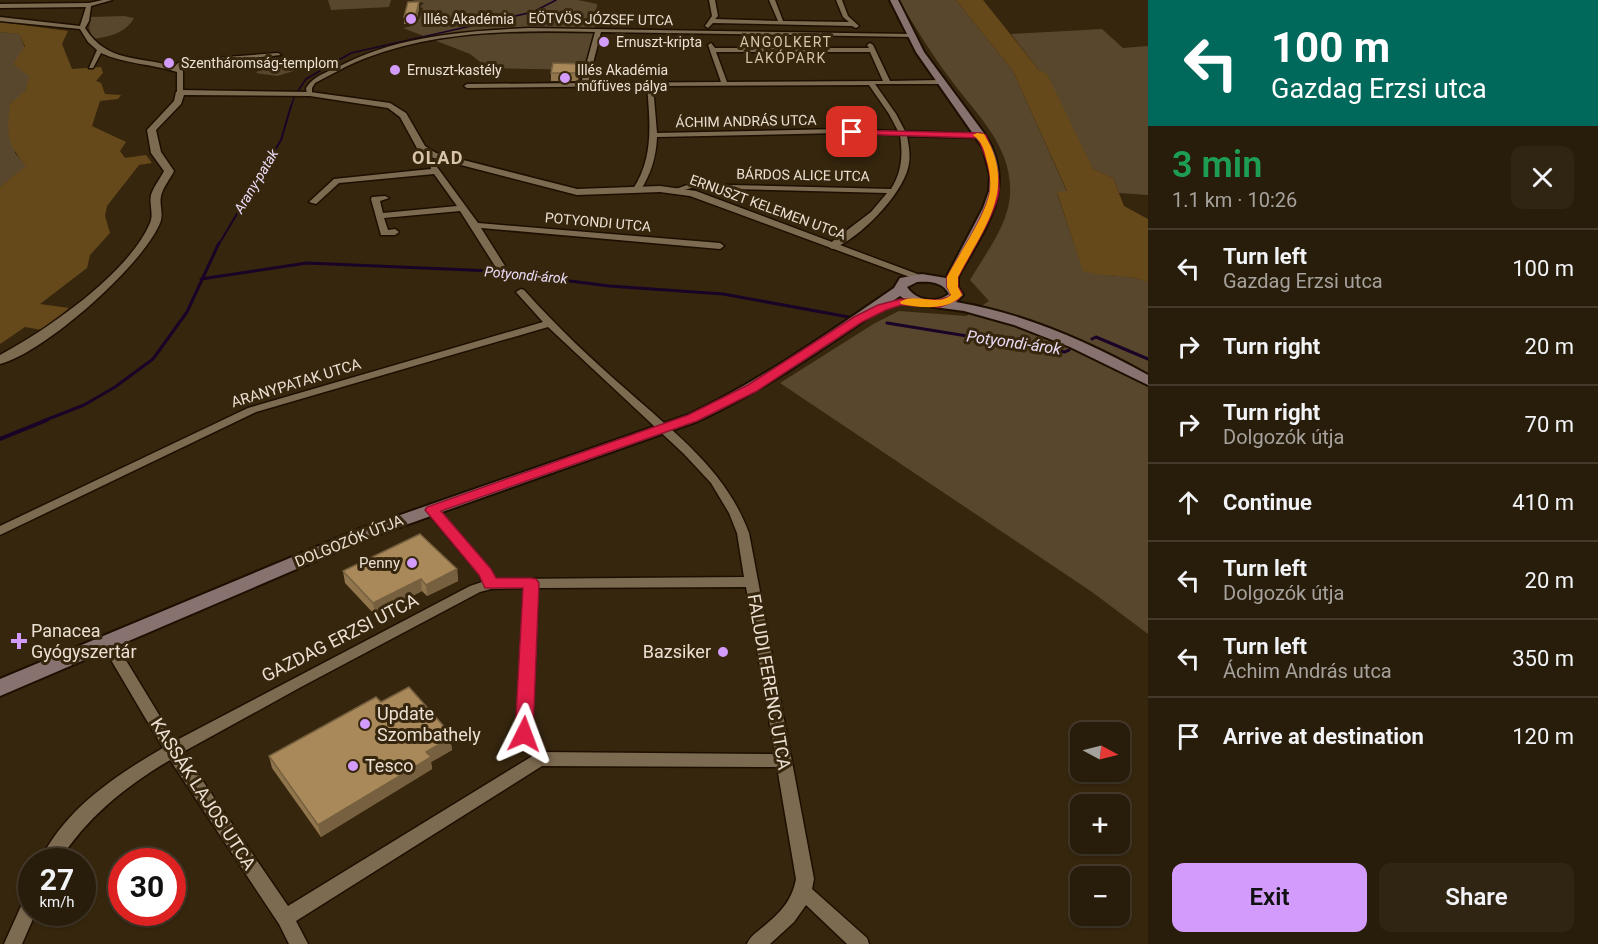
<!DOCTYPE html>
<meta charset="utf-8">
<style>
:root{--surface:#281c0a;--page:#302513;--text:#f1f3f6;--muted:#a5a19c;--line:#443a2b;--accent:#d39cfc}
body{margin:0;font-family:Roboto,sans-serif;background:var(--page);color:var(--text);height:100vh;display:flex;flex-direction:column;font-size:22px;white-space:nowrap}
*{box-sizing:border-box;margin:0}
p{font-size:20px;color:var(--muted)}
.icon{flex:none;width:33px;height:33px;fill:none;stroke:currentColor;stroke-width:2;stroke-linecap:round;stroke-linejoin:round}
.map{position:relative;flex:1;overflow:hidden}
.side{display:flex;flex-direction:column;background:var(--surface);width:450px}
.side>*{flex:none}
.hud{background:#00695c;color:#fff;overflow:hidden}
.needle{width:39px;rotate:97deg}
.tools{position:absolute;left:1070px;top:722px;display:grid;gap:12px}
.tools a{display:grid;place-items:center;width:60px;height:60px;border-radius:12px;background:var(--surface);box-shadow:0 2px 4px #0004,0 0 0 2px var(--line);font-size:30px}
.speed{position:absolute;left:18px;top:848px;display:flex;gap:12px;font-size:30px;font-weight:700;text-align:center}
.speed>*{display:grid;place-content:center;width:78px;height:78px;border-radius:50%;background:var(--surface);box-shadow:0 2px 4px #0004,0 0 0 2px var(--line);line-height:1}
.speed small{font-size:15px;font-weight:400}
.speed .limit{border:9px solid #d22;background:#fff;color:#111}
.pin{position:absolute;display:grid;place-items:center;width:51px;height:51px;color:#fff;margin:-26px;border-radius:12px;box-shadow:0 3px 9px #0006}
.me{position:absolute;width:66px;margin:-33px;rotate:3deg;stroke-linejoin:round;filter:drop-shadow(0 0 4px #0008)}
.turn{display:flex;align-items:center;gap:21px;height:126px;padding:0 24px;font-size:27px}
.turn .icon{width:78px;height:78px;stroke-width:2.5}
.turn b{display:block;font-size:42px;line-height:51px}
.round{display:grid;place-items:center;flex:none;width:63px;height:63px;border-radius:12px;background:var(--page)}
.head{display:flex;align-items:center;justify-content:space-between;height:102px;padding:0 24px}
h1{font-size:36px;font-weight:600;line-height:45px;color:#1e9e55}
.action{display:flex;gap:12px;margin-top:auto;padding:12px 24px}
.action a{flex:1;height:69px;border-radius:12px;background:var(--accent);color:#111;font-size:24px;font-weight:600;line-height:69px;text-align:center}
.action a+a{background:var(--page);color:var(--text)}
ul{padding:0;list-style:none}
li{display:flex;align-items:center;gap:18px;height:78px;padding:0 24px;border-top:2px solid var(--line)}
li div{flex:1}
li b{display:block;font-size:22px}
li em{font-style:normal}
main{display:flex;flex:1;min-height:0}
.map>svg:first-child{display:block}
</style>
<main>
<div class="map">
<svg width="1148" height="944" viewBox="0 0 1148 944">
<rect width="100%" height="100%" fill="#36260e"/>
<path fill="#59472d" d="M328,0H391L389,7L331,10Z
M411,0H578L597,4L595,31L584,70L488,68L470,54L403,28C417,26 419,21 423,8L420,7L424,3Z
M899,0H956L1013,71L1067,192L1057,193L1083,270C1104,278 1126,273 1148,282V634L1092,592L780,383L875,323L899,311L966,316L989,301L970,280C985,254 1008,226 1010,195C1013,147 977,115 951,80C932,55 915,27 899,0Z
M124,16L134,18C126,33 109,37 92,39L89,28L91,17Z
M1102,29L1123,48L1148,46V195L1119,193L1113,178L1093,169L1039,70L1011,34Z
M0,32L19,34C26,47 36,77 25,91C22,96 15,100 10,104L15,153L27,166L0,187Z
M276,64L290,65L297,68V70L277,76L256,73L262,67Z"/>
<path fill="#66491a" d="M956,0H983L1039,70L1047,74L1093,169L1113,178L1124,206L1148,219V282C1126,273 1104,278 1083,271L1057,192L1067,191L1013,71Z
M0,22L68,31L62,44L72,69L101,67L103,73L96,81L101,83L105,94L121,95L118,99L100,101L92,126L126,142L120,151L125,158L146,155L152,163L139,165L107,206L105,216L110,233L90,255L87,268L40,304L69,308L42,330L25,327L0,344V187L26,166C6,142 7,133 10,104L26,90L29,76L13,64L25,46L19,34L0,32Z"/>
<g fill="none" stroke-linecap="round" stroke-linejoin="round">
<path stroke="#190327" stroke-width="1.5" d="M291,107L294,97L306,79L351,53L533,12L556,0"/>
<path stroke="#190327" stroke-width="2" d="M219,244L281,140L291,106"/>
<path stroke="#190327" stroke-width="3" d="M201,279L307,263L493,271L609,286L723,294L849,317
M887,323L1065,352L1069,350
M1092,339L1096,337L1148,359
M43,421L84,405L115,387L153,359L187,312L219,243"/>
<path stroke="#190327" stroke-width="4" d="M0,439L47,420"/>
<g stroke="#1d0f00" stroke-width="3">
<path id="minor" d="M103,0H112L91,6L89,21L85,28C108,64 139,55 174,67L178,63L187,60L278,53L281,55L182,65L179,69L183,71V92L180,94L177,92V72C152,64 125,64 101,53L93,68H89L97,50L88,42L80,29L0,21V17L80,26L86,7L0,8V4L89,3Z
M709,0H715L718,16L715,19L778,21L769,0H775L783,21L849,22L843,17L836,0H842L848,16L859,26L856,28L852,26L713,23L708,28L705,26L712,16Z
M529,28L910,34L912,37L601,32L588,83L721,82L708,45L711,43L715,48H869L867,45L870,43L873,45L890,81L940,80L943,82L940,84H875L896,114L905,131L981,134L985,136L981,138L907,136C909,147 911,157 908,168C901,196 859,239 832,249L828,246L829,244L871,212L887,193L691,188L677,192L673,190L690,184L891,189C902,172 903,155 900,135L839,133L657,137C656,158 651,174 640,191H637L633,189C654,158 650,122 647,86L467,88L464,86L467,84L581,83L595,32C515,30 431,30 356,62C342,68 329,76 315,83L312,88V95L307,94L306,88C313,77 324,73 336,68C395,36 463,31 529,28ZM716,52H870L883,81L727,82ZM869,85L889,114L898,131L839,129L657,133L653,86Z
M444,157H447V161L437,164V167L478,223L720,243L724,246L720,249L481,228L505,266L500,269L495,266L460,211L384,218L388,230L395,229L399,232L395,235H381L371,199L372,197L385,196L389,198L380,201L383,213L457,206L434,174L339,183L316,204L309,202L334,179L431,169L430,161Z
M521,289L524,290C557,327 592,360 629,392C677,435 726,471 749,533L814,879L812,889L867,938L869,944H847L806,905L794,922L770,944H747C750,936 757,932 763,927C780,913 792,901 796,879L777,767L542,766L296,921L308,944H289L279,924L170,760C126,786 87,817 59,861H40C64,810 116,775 163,748L101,643L103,639L108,638L113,639L175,741L470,586L482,582L480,575L428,513L426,510L428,507H436L491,570L495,579L744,577L737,533L729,513L711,483L684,454L548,327L256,412L0,535V526L248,408L543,322L516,292ZM746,587L775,754L539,752L288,906L183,752L301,687L480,592L491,589L524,588L516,734L518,738L524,740L530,738L532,734L538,588Z
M32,893V912H36L22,944H4L26,895Z"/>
</g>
<g stroke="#1d0f00" stroke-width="3">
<path id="tertiary" d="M180,90L310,92L390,103L406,113L425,146L436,153L577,189L660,186L696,191L928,278L922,281L918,280L690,196L660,192L577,195L430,157L418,150L400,117L388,108L310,96L184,95L181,104L156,130L161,152L174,171C170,179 163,187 161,196C159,205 164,214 160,223C143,265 44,353 0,364V355C47,330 129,273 150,223C154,214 149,204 151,195C154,186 160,179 164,171L151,153L147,130L174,101L176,92Z"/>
</g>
<g stroke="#1d0f00" stroke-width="4">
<path id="secondary" d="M890,0H898L924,52L986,136C1018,190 984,229 958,277V287L963,295L956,302C1023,313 1089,342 1148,375V385L1070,347L1014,325L964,311L912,304L900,296C834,341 770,387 698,421L369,538L0,696V679L357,530L688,415C761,380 827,334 894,288L900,278L922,274L946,278L983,208L989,191L990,175L983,148L916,52ZM917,282C930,281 943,282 949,294C936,304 916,301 907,287Z"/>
</g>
<use href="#minor" fill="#7d6b51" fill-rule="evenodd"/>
<use href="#tertiary" fill="#7d6b51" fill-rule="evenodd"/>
<use href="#secondary" fill="#887270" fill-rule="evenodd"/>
</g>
<path fill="#91764d" d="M419,8L416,24H404V17Z
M580,64L578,81H551V73Z
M457,569L458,581L427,596L422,591L375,615L345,583L343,571Z
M381,702L449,732L452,750L431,762L432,769L321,837L272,768L269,756Z"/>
<path fill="#76603f" d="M419,2V8L416,24L415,17Z
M457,569L458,581L427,596L426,585Z
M421,579L422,591L375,615L373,603Z
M449,732L452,750L431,762L432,769L321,837L318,825Z"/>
<path fill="#a9895a" stroke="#76603f" stroke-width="1.5" d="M408,2H419L415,17H404Z
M553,63L580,64L578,73H551Z
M420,534L457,569L426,585L421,579L373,603L343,571Z
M409,687L449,732L447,733L450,738L426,752L431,757L318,825L269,756L376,697L381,702Z"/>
<path fill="#e11d48" stroke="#92132f" stroke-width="1.5" d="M849,130L981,133L986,135C993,153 999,169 999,189C999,209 968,257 958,277V287L962,293L959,299L940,307L901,305L886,310L862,322L757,391L697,421L441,511L491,569L496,578H531L536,579L539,583L533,734L530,739L524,741L518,739L515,734L523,588H485L479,575L425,510L427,507L688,415L748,385L854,317L878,305L901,299L939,300L949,297L951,293L947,287V277C960,254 985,217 990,192C993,174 985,155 978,138L852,134L848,132Z"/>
<path fill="#f59e0b" d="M977,133L984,134C1018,189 984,227 958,277V287L962,295C949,311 920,308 901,304L900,302C914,292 937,307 951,295L947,287V277C959,254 987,214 990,190C991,178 989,168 986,158C984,148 981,141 973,135Z"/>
<g fill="#d39cfc" stroke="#36260e" stroke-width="2">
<circle cx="411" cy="19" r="6"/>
<circle cx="604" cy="42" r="6"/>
<circle cx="169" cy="63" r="6"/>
<circle cx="395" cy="70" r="6"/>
<circle cx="565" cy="78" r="6"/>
<circle cx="412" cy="563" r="6"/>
<path d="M16 632h6v6h6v6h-6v6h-6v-6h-6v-6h6z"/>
<circle cx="723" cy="652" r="6"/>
<circle cx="365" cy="724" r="6"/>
<circle cx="353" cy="766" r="6"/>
</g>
<g text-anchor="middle" stroke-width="6" stroke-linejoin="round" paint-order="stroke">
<g font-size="14" fill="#ebe0d2" stroke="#36260e" text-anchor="start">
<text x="423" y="24">Illés Akadémia</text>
<text x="616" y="47">Ernuszt-kripta</text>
<text x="181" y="68">Szentháromság-templom</text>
<text x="407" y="75">Ernuszt-kastély</text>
<text x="577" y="75">Illés Akadémia<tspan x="577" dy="16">műfüves pálya</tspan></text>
</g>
<g font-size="14" fill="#ebe0d2" stroke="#36260e">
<text transform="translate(601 19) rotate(1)" y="5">EÖTVÖS JÓZSEF UTCA</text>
<text transform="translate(746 121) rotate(-1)" y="5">ÁCHIM ANDRÁS UTCA</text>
<text transform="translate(803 175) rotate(1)" y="5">BÁRDOS ALICE UTCA</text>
<text transform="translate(768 207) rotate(20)" y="5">ERNUSZT KELEMEN UTCA</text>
<text transform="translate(598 222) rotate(5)" y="5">POTYONDI UTCA</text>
</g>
<g font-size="14" letter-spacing="1.5" fill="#d8c4a8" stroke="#36260e">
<text x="786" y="47">ANGOLKERT<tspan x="786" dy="16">LAKÓPARK</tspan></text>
</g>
<g font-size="14" font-style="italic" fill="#eadbf7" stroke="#36260e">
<text transform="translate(256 181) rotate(-59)" y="5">Arany-patak</text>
<text transform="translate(526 275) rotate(5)" y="5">Potyondi-árok</text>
</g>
<g font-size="15" fill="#ebe0d2" stroke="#36260e">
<text transform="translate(296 383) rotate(-17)" y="5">ARANYPATAK UTCA</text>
<text transform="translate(349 541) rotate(-22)" y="5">DOLGOZÓK ÚTJA</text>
</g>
<g font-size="15" fill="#ebe0d2" stroke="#36260e" text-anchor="end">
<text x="400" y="568">Penny</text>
</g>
<g font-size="16" font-style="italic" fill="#eadbf7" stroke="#36260e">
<text transform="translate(1014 342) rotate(8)" y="6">Potyondi-árok</text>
</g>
<g font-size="18" font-weight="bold" letter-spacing="1.5" fill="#d8c4a8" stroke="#36260e">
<text x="438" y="164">OLAD</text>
</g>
<g font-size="18" fill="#ebe0d2" stroke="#36260e" text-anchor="start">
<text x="31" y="637">Panacea<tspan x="31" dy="21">Gyógyszertár</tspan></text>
<text x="711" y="658" text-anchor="end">Bazsiker</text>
<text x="377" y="720">Update<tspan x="377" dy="21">Szombathely</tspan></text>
<text x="365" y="772">Tesco</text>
</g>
<g font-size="18" fill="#ebe0d2" stroke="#36260e">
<text transform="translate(340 638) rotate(-27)" y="6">GAZDAG ERZSI UTCA</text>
<text transform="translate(769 682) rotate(80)" y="6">FALUDI FERENC UTCA</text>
<text transform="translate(203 794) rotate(57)" y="6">KASSÁK LAJOS UTCA</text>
</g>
</g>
</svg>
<div class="tools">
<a><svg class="needle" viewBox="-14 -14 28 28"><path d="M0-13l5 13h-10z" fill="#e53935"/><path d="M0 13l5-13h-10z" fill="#a5a19c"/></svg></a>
<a>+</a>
<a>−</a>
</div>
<div class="speed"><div>27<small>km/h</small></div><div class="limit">30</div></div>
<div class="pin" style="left:852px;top:132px;background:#d93025"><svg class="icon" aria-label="arrive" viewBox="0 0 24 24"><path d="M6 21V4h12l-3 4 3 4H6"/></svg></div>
<svg class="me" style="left:524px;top:734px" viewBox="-20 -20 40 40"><path d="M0-17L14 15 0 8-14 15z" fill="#e11d48" stroke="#fff" stroke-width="4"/></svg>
</div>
<section class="side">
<div class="hud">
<div class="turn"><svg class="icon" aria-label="left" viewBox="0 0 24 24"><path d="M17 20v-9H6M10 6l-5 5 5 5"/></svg><div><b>100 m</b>Gazdag Erzsi utca</div></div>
</div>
<div class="head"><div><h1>3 min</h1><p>1.1 km · 10:26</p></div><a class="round"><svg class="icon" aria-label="close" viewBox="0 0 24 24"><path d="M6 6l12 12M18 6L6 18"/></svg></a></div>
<ul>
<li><svg class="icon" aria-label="left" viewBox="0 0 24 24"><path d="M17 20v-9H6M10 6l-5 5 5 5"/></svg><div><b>Turn left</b><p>Gazdag Erzsi utca</p></div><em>100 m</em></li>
<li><svg class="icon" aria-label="right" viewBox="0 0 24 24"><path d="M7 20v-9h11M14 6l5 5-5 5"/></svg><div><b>Turn right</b></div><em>20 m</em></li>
<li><svg class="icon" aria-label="right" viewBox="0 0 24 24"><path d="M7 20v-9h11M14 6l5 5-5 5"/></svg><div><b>Turn right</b><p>Dolgozók útja</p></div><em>70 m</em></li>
<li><svg class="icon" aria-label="ahead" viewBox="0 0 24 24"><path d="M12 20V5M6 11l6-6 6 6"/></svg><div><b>Continue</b></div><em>410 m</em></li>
<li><svg class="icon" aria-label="left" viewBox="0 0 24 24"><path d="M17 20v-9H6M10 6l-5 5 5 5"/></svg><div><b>Turn left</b><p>Dolgozók útja</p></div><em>20 m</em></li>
<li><svg class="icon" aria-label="left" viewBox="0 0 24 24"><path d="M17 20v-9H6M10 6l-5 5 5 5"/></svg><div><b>Turn left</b><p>Áchim András utca</p></div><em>350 m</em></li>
<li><svg class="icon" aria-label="arrive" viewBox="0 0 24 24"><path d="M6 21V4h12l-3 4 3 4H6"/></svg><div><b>Arrive at destination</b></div><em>120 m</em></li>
</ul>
<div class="action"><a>Exit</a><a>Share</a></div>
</section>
</main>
